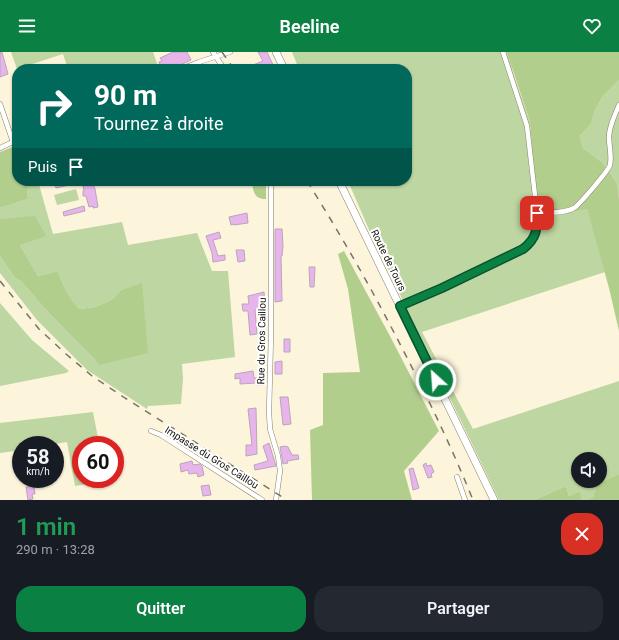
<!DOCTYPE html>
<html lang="fr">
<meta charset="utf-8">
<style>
:root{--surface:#171b24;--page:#242831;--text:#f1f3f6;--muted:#9ea1a6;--accent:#0b8043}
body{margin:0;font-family:Roboto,sans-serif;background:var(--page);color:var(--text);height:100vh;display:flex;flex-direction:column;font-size:15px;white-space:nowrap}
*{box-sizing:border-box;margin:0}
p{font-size:13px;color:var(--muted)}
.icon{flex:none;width:22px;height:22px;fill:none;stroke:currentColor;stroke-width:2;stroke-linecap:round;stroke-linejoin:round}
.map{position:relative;height:448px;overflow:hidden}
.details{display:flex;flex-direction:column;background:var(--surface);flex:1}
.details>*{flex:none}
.top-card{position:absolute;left:12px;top:12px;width:400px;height:122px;border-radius:16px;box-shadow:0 1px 3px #0004;background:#00695c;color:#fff;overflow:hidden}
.buttons{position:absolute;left:571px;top:400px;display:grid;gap:8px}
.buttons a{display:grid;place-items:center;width:36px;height:36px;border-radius:50%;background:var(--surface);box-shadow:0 1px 3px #0004;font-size:20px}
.speed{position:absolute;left:12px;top:384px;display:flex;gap:8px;font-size:20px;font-weight:700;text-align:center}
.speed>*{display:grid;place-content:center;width:52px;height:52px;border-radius:50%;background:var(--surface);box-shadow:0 1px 3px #0004;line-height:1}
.speed small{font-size:10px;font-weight:400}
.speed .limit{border:6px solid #d22;background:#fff;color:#111}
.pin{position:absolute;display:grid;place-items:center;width:34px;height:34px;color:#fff;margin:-17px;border-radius:8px;box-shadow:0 2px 6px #0006}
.me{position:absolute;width:44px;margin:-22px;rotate:334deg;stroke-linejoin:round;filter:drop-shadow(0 0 3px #0008)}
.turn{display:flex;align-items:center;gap:14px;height:84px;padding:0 16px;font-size:18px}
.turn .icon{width:52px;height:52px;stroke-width:2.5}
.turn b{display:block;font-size:28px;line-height:34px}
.then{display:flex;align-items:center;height:38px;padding:0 16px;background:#0003;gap:8px;font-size:15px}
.round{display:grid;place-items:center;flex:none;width:42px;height:42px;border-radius:16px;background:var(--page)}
.headline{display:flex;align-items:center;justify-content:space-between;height:68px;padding:0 16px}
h1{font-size:24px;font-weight:600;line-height:30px;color:#1e9e55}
.button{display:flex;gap:8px;margin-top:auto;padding:8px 16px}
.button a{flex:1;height:46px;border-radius:16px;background:var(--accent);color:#fff;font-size:16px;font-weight:600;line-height:46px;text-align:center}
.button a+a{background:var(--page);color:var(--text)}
header{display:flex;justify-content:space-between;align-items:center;height:52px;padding:0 16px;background:var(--accent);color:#fff;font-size:18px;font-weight:600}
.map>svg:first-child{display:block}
</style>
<header><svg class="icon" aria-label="menu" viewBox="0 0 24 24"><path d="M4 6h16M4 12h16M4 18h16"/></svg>Beeline<svg class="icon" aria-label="heart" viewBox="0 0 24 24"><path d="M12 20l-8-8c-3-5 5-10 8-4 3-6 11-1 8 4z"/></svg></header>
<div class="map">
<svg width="619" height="448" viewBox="0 0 619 448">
<rect width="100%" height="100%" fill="#fcf4db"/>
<path fill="#bed6a2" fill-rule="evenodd" d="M11,0H153L159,17H68L63,2L17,17Z
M292,0H509L513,20L530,70L538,165L587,156L605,220L422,280L473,377L619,329V422L597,432L593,445L586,448H582L580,441L569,444L566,434L534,448H499L370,180L348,129H407V17H299ZM578,407H600V429H578Z
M619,28V147L617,131L603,111L583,96L580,84L591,72L595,58L603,44Z
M31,129H38L53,182L122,170L128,193L197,181L212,219H228L235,305L182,312L183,326L181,352L148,354L147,357L87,318L37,268L0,221V204L15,226L21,229L46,258L96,307L142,232L121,238L114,246L105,251L95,255L80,257C69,248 62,233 58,219L38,224L20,193L11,167H0V156L28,147L27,139Z
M76,137L79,148L57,153L54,143Z
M0,251L32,288L69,319L66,321L0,334Z
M93,360L98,386L96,387L97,393H81V427H102L99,430L75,434L67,390L48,393H21V398L0,401V371Z"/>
<path fill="#b1ce8d" d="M507,0H619V28L603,44L595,58L591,72L580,84L583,96L603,111L617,131L619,147V279L609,236L587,157L538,165L530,70Z
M17,93V129H31L27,139L28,147L0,156V100Z
M252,129H266V147C254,147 253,139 252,129Z
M35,164L46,184L20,193L38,224L58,219C62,232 69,248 80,257L95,255L105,251L114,246L121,238L142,231L148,301L99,313L95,307L46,258L21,229L15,226L0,204V167Z
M344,199L391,286L439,379L404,419L412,448H312L310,378L323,373V321L360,320L348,237L338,202Z
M619,422V448H586L593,445L597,432Z
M566,434L569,444L580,440L582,448H534Z"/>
<path fill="#e7b5ec" stroke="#b8a6b9" d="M0,0H2L8,22L0,25Z
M173,0H187L191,8L172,17H162L159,10L162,9L160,6Z
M258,0H267L275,17H243L263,9Z
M53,129H78V131L56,136Z
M82,129H92L95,137L98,155L93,156V154L89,155L86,144H83V139H84Z
M84,154L85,159L64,164L63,160Z
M247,161L248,171L234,173V172L231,173L229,165Z
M275,177H282L283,194L282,204H281L282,249L275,250Z
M219,180L221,186L213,188L218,204L225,203V208L213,210L212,201L206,184Z
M236,198H244L245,209L238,210Z
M309,215H315L314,235H310Z
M264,240L265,256L255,258L257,282L250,283L248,259H243L242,252H249L248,244Z
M284,287H290V300H284Z
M282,309V322H275V310Z
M253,319L254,326H265V333H256V331L240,332V326L235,327V322Z
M280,345H288L291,372L283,373Z
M256,356L257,402L246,404V393H252L248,357Z
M269,391L276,414L255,418L254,413L268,409L263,394Z
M285,394L288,395L292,403H298L299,407L287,409L288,411L283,412L280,395Z
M192,409L193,413L200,412L202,414L204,423L198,425L197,421L189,422L188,418L181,420L180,412Z
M426,411L427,414L431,413L434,420L431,422L432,425L428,426L423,413Z
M413,416L419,436L413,438L409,417Z
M209,433L211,443L203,444L201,434Z
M34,434L35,442H32L33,447L28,448L26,435Z"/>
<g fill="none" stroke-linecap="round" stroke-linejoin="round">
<g stroke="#88816b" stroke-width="5.5">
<path id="street" d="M213,0L224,17
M181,17L199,10L230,0
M0,52L13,90
M0,96L17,88
M271,129V283L269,360L270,377L278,404L280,419L276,448
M537,161C548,160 564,162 574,156C580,152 608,119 610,113C612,103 609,95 609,85C609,74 615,63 619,53
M400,254L442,236L523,197L532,190L537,179V161L527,74L503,0
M151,379L161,383L262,448
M457,425L465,448"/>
</g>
<g stroke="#88816b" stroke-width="8">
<path id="primary" d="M276,0L284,17
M339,129L494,448"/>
</g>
<use href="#street" stroke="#fff" stroke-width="4.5"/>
<use href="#primary" stroke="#fff" stroke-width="7"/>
<path stroke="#7a7466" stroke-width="1.5" stroke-dasharray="7 7" stroke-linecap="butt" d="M222,0L234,17
M307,129C341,183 373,239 402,296C428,346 452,396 473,448
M0,229L39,277L66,302L92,324L125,346L287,448"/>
</g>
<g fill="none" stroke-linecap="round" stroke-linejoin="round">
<g stroke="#07532c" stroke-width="10">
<path id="route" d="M436,328L400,254L442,236L523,197C537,186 537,178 537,161"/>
</g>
<use href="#route" stroke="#0b8043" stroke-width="7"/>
</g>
<g text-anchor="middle" stroke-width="4" stroke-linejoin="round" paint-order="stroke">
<g font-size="10" fill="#0e0b05" stroke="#fff">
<text transform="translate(389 208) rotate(64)" y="4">Route de Tours</text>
<text transform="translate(261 289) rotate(-89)" y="4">Rue du Gros Caillou</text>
<text transform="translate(212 405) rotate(32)" y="4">Impasse du Gros Caillou</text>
</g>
</g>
</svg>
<div class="buttons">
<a><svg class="icon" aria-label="sound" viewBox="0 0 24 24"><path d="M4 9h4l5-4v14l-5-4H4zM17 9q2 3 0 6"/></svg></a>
</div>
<div class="speed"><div>58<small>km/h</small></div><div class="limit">60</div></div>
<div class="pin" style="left:537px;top:161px;background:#d93025"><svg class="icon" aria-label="arrive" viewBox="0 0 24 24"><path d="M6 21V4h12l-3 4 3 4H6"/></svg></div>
<svg class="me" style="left:436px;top:328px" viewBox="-20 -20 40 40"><circle r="17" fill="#0b8043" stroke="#fff" stroke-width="3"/><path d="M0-11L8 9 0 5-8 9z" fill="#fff"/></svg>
<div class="top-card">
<div class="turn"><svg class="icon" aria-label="right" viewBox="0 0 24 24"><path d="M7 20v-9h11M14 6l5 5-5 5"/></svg><div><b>90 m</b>Tournez à droite</div></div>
<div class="then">Puis<svg class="icon" aria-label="arrive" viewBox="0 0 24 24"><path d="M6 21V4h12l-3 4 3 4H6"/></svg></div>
</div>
</div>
<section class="details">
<div class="headline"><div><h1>1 min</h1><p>290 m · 13:28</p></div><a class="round" style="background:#d93025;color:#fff"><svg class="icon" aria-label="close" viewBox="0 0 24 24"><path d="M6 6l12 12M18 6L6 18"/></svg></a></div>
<div class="button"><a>Quitter</a><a>Partager</a></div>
</section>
